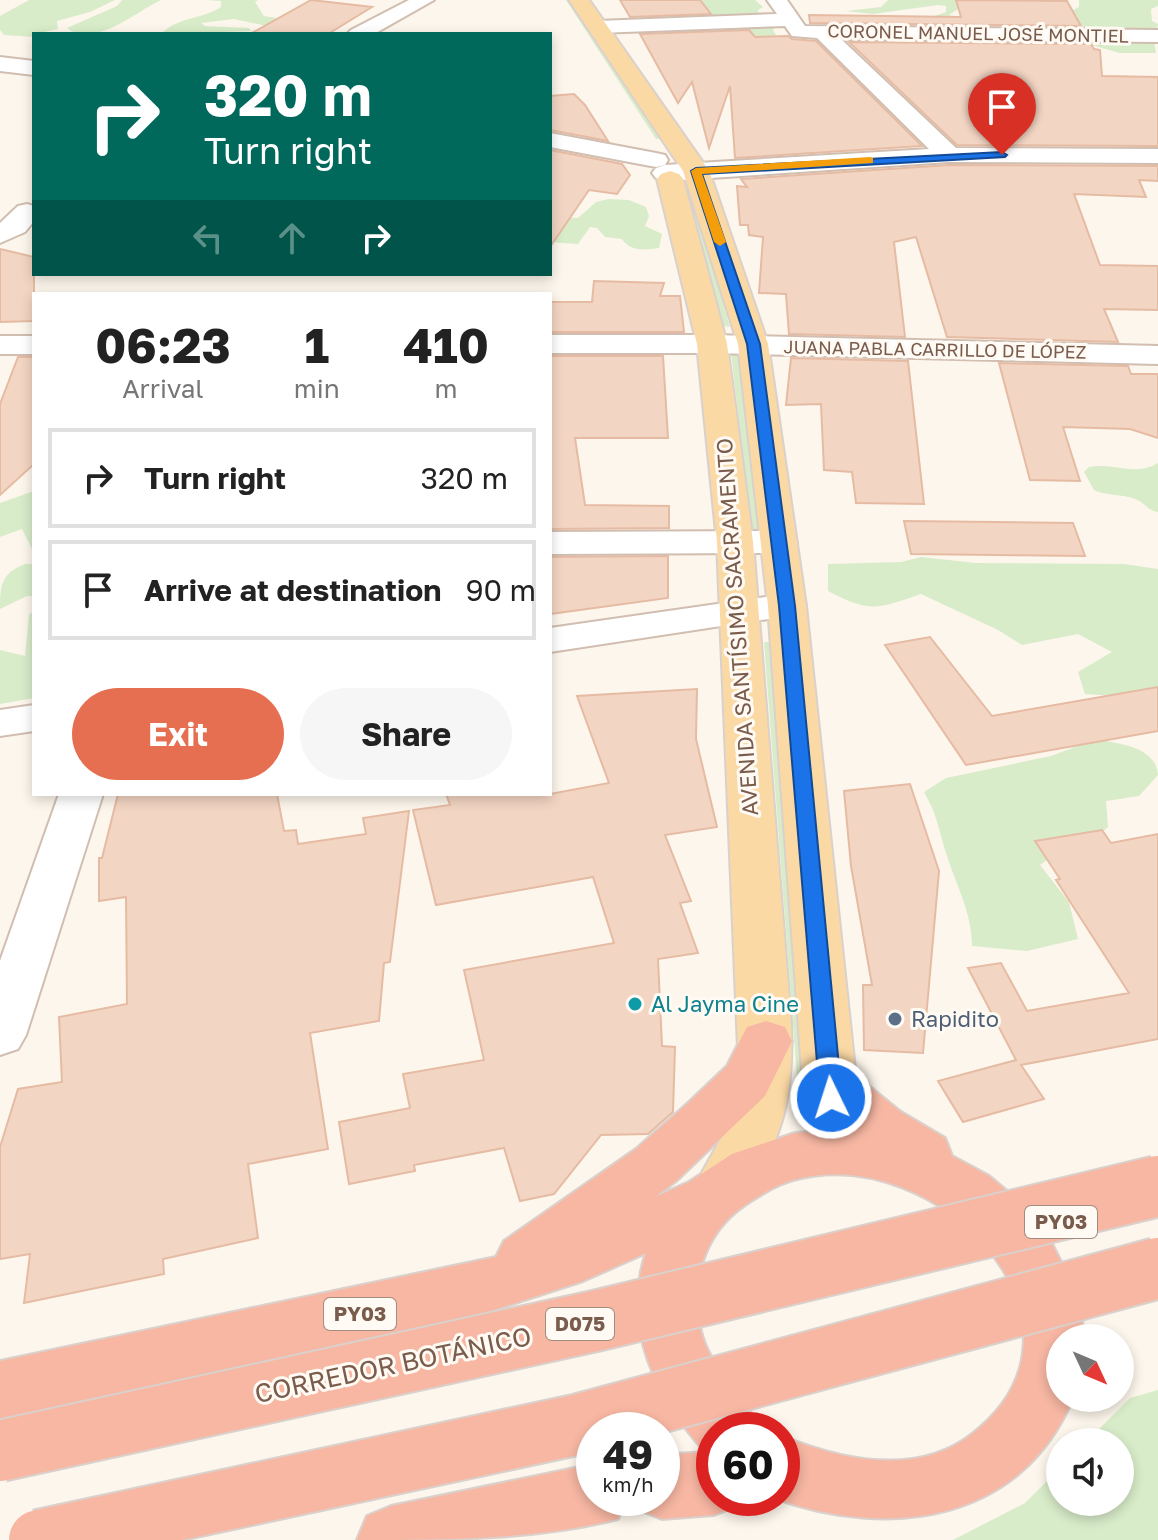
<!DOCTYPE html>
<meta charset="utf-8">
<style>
:root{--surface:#fff;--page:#f6f6f6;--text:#222;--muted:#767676;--line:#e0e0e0;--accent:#e76f51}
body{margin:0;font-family:"Golos Text",sans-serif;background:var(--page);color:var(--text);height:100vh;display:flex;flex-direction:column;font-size:30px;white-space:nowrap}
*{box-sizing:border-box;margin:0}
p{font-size:26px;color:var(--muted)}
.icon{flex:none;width:44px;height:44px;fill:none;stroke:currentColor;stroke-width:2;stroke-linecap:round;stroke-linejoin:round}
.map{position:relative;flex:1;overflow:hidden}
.drawer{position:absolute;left:32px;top:292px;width:520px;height:504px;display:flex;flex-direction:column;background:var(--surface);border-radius:0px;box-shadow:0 4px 12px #0003}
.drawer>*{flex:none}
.hud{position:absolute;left:32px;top:32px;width:520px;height:244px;border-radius:0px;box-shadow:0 4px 12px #0003;background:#00695c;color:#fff;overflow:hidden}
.needle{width:52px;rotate:134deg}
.controls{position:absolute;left:1046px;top:1324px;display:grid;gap:16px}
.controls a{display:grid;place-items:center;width:88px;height:88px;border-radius:50%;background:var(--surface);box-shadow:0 4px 12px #0003;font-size:40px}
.speed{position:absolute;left:576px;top:1412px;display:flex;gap:16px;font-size:40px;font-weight:700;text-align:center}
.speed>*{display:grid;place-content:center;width:104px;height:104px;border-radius:50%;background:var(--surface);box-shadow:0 4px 12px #0003;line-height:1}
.speed small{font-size:20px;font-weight:400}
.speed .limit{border:12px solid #d22;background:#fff;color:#111}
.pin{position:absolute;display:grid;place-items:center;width:68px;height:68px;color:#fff;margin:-82px -34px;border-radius:50% 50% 50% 0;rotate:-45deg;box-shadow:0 0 8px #0007}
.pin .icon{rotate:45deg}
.me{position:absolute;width:88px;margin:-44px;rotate:356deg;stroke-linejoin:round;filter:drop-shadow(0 0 6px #0008)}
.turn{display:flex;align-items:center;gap:28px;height:168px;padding:0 40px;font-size:36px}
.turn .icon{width:104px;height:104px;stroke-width:2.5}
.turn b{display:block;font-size:56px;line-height:68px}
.lanes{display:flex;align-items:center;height:76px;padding:0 40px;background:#0003;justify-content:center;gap:40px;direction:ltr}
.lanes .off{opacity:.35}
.eta{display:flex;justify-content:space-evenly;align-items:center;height:136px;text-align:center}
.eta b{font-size:48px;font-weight:700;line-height:56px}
.action{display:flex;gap:16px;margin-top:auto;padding:16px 40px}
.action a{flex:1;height:92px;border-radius:48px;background:var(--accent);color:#fff;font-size:32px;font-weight:700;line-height:92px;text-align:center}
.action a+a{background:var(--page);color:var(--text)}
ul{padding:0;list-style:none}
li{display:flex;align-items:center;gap:24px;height:100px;margin:0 16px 12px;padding:0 24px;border:4px solid var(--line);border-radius:0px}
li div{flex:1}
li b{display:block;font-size:30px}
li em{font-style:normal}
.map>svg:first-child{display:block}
</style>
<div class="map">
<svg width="1158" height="1540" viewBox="0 0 1158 1540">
<rect width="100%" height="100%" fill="#fdf6ec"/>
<path fill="#d8ecc9" d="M29,0H115L90,12L57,21L58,29L34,34L33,37L4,35L0,30V16Z
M122,0H161C135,12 94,49 67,28L117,6Z
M207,0H258L255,2L264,16L283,19L267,26L234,19L201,23L205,26L249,28L251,31L161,34C179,16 201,20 221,7V1Z
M566,0H572L662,139H656Z
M698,0H755L763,7L758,10L760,19L775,27L773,30L776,35L768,40L705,24L656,26L685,12Z
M888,0H962L966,4L949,15L960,19L958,23L978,28L934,27L936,23L932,17L946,12V6L938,5L873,14L846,11L881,7Z
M1079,0H1158V6L1151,9L1152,21L1158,24L1154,41L1156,53H1120L1077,41L1017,44L1013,38C1032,15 1054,21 1079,7Z
M681,182H688L730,327L723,326Z
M609,199L629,200L646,207L649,216L645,226L662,234L659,248C646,250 630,252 622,239L605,237L597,228L590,227L578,244L550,242V216L578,218L596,202Z
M731,352H738L762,529L757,531L751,529Z
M1158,463V512C1148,510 1148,507 1141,502C1128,493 1108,497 1094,490L1084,472L1089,467C1113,462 1136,477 1158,463Z
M34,491V553L22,529L0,537V503Z
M921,557L976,563L1124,564L1158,569V690L1115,696L1085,694L1078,672L1112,652L1078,634L1022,645L998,630L921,594C877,609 870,613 828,591V564L901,562Z
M25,564H34V596H27L0,609C0,586 1,573 25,564Z
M34,610V698L0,704V650L25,656L29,615Z
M764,642H772L807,1096L798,1090Z
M1096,739C1118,744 1156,746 1158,775L1139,796L1106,801L1108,827L1090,843L1060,851L1040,865L1069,902L1078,939L1027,951L972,946C972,913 957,887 947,856C939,832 938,816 924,792L946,778L1051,756Z
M1158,1390V1540H953L1025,1503L1060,1468V1502H1120V1442H1086L1130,1398Z"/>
<path fill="#f3d5c3" stroke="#e6bba3" stroke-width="2" d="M311,0L372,7L328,34H250Z
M620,0H700L711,14L630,17Z
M956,0L1067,1L1081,26L810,23L809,15L961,17Z
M749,30L755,37L788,36L792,39L816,41L922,146L735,158L730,86L709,148L692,82L678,103L640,34Z
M849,42L1091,44L1094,49L1100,50L1102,76L1158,77V146L957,145Z
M574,94L585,105L608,141L550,130V96Z
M550,150L622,164L630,175L617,194L589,190L550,247Z
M949,165L1158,166V181L1139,180L1146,197L1074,194L1100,265L1158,266V310L1104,309L1118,342L947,337L916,237L894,242L905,337L789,334L786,294L759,293L763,237L749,235L748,225H740L737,186L747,187L741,179Z
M0,249L34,257V321L0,322Z
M594,281L664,283L660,296H680L684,332H550V302H592Z
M550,356H663L668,438H575L585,505L669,506V528L550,529Z
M18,357H34V464L0,495V404Z
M791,358L908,361L924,504L856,503L852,472L824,470L821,404L786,405Z
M999,363L1128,366L1131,374H1158V438L1130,429L1063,427L1080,481L1030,480Z
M904,521L1073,523L1085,556L911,554Z
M668,556V598L550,614V557Z
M930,637L992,716L1158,687V731L966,765L885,645Z
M697,689L696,739L717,827L665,835L691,901L680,903L698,953L658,959L662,1046L675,1047L673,1112L648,1134L601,1135L554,1194L520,1201L504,1148L414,1165L415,1171L349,1184L339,1122L410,1108L403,1074L484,1060L464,970L614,943L593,877L436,905L413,810L450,805L446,794H550L609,783L577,696Z
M910,784L939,871L923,1053L864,1050L863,985H872L851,866L844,791Z
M118,794H277L284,831L296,830L298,844L366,834L363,818L409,811L390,962L384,963L379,1021L310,1033L328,1149L248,1164L258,1238L163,1259L164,1274L24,1303L30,1254L0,1259V1147L18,1089L62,1082L59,1017L127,1004L126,897L99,901V858H102Z
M1102,830L1111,843L1158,834V1039L1021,1065L1044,1099L963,1122L938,1081L1016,1060L968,968L1001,963L1027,1011L1129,993L1056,880L1060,879L1035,841Z"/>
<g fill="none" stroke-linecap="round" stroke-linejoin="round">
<g stroke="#d1beb0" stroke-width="4">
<path id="minor" d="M409,0H434L374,34H347L351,30Z
M767,0H787L805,26L1158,30V42L841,39L956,148L1158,149V163L949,162L665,181L656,178L652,173L656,168L665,165L929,149L817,38L792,36L785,26L598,33L588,27L598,21L777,14Z
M0,57L34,61V75L0,71Z
M550,133L656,153L665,155L668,160L665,165L656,167L550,147Z
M27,204L34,206V221L25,232L0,243V223L18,206Z
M550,335H712L1158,346V364L712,353H550Z
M0,336H34V354H0Z
M779,531L792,534L797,542L792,550L779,553L550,554V532Z
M787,594L801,598L806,606L801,614L550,652V628Z
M34,705V731L0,736V710Z
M59,794H103L26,1035L18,1049L0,1055V961Z"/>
</g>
<g stroke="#dad1cd" stroke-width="4">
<path id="major" d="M569,0H589L709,171L768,344L806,606L858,1098L870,1122L862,1138L843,1144L824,1138L804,1098L768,606L738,344L683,171Z
M670,171L679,174L683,179L727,344L753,542L791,1023C794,1102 782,1136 743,1204L723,1211L703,1204L694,1187L728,1126L739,1072L717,542L697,344L657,179L661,174Z"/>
</g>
<g stroke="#dad1cd" stroke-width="4">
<path id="highway" d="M766,1021L785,1027L792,1041L765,1096L676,1181L655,1197L689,1182L732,1154L795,1133L845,1129L811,1100L803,1085L811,1070L830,1064L849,1070L901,1112L945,1138L952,1156L989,1176L1024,1205L1051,1242L1070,1280L1081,1312L1084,1338H1060V1398H1073C1022,1522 890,1540 774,1498H782V1436C841,1460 917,1477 972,1434C1112,1326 940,1140 793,1180C775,1185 761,1195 745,1205C705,1232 690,1280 700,1327C708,1369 744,1393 760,1430H714V1498H741L737,1506L714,1515L662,1519L639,1510L634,1498H662V1455L705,1452C656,1397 621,1327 646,1253L583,1281L488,1312L0,1419V1361L496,1257L504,1241L636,1149L687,1104L727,1066L747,1027Z
M594,1464V1498H626L618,1519C536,1540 443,1540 357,1540L367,1516L391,1506Z"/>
</g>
<use href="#minor" fill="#fff" fill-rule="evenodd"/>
<use href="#major" fill="#fbd9a5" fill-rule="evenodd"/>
<use href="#highway" fill="#f7b7a3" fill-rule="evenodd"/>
<g stroke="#dad1cd" stroke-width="64" stroke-linecap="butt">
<path id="highway-bridge" d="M0,1451L595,1321L1158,1186
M39,1540L580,1424L1158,1268"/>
</g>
<use href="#highway-bridge" stroke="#f7b7a3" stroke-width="60"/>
</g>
<path fill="#1a73e8" stroke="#114b97" stroke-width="2" d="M1002,152L1007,155L1005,157L702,174L760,344L795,606L842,1098L839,1104L831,1107L823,1104L820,1098L779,606L747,344L691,171L696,168Z"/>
<path fill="#f59e0b" d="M870,157L873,158V163L702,174L726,242L720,246L714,242L691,171L696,168Z"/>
<circle fill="#0f9aa8" stroke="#fffaf3" stroke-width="3" cx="635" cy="1004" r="8"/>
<circle fill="#5c6f8a" stroke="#fffaf3" stroke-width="3" cx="895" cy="1019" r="8"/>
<g text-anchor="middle" stroke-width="6" stroke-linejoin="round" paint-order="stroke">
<g font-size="18" fill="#7a5c4d" stroke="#fffaf3">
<text transform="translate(978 34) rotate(1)" y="6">CORONEL MANUEL JOSÉ MONTIEL</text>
<text transform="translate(935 350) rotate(1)" y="6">JUANA PABLA CARRILLO DE LÓPEZ</text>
</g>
<g fill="#fffaf3" stroke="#a28b7f" stroke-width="2">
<rect x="1025" y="1206" width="72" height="32" rx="6"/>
<rect x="324" y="1298" width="72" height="32" rx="6"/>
<rect x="546" y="1308" width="68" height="32" rx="6"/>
</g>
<g font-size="20" font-weight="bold" fill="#7a5c4d">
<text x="1061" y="1229">PY03</text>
<text x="360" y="1321">PY03</text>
<text x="580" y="1331">D075</text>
</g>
<g font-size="22" fill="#7a5c4d" stroke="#fffaf3">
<text transform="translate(737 627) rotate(-94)" y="8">AVENIDA SANTÍSIMO SACRAMENTO</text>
</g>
<g font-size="22" fill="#0d838f" stroke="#fffaf3" text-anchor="start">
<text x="651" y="1012">Al Jayma Cine</text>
</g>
<g font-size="22" fill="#4e5e75" stroke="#fffaf3" text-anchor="start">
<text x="911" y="1027">Rapidito</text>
</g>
<g font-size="26" fill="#7a5c4d" stroke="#fffaf3">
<text transform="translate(393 1365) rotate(-12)" y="9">CORREDOR BOTÁNICO</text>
</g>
</g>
</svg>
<div class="controls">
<a><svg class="needle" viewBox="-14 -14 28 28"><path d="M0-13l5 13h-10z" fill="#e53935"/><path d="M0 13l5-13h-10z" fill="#767676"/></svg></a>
<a><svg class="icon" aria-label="sound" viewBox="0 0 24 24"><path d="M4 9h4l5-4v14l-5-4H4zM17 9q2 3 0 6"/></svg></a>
</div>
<div class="speed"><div>49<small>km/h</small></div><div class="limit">60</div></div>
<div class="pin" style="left:1002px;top:155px;background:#d93025"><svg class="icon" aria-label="arrive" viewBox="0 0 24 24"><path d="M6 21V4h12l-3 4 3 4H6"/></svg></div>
<svg class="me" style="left:831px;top:1098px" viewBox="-20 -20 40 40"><circle r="17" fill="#1a73e8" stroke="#fff" stroke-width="3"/><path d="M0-11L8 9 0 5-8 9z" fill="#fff"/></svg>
<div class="hud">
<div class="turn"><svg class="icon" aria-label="right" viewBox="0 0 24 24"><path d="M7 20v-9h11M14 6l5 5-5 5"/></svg><div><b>320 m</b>Turn right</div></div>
<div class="lanes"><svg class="icon off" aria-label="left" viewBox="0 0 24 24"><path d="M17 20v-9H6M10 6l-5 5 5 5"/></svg><svg class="icon off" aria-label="ahead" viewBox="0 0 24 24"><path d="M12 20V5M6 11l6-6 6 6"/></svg><svg class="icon" aria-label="right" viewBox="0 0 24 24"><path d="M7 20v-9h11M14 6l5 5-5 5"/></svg></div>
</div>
<section class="drawer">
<div class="eta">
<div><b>06:23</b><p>Arrival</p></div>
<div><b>1</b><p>min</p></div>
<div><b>410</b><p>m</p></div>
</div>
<ul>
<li><svg class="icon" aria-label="right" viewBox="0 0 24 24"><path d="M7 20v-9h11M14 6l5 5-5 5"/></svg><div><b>Turn right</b></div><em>320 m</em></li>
<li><svg class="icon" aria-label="arrive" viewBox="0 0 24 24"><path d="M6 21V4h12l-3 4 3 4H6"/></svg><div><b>Arrive at destination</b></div><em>90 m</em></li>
</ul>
<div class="action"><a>Exit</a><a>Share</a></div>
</section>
</div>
